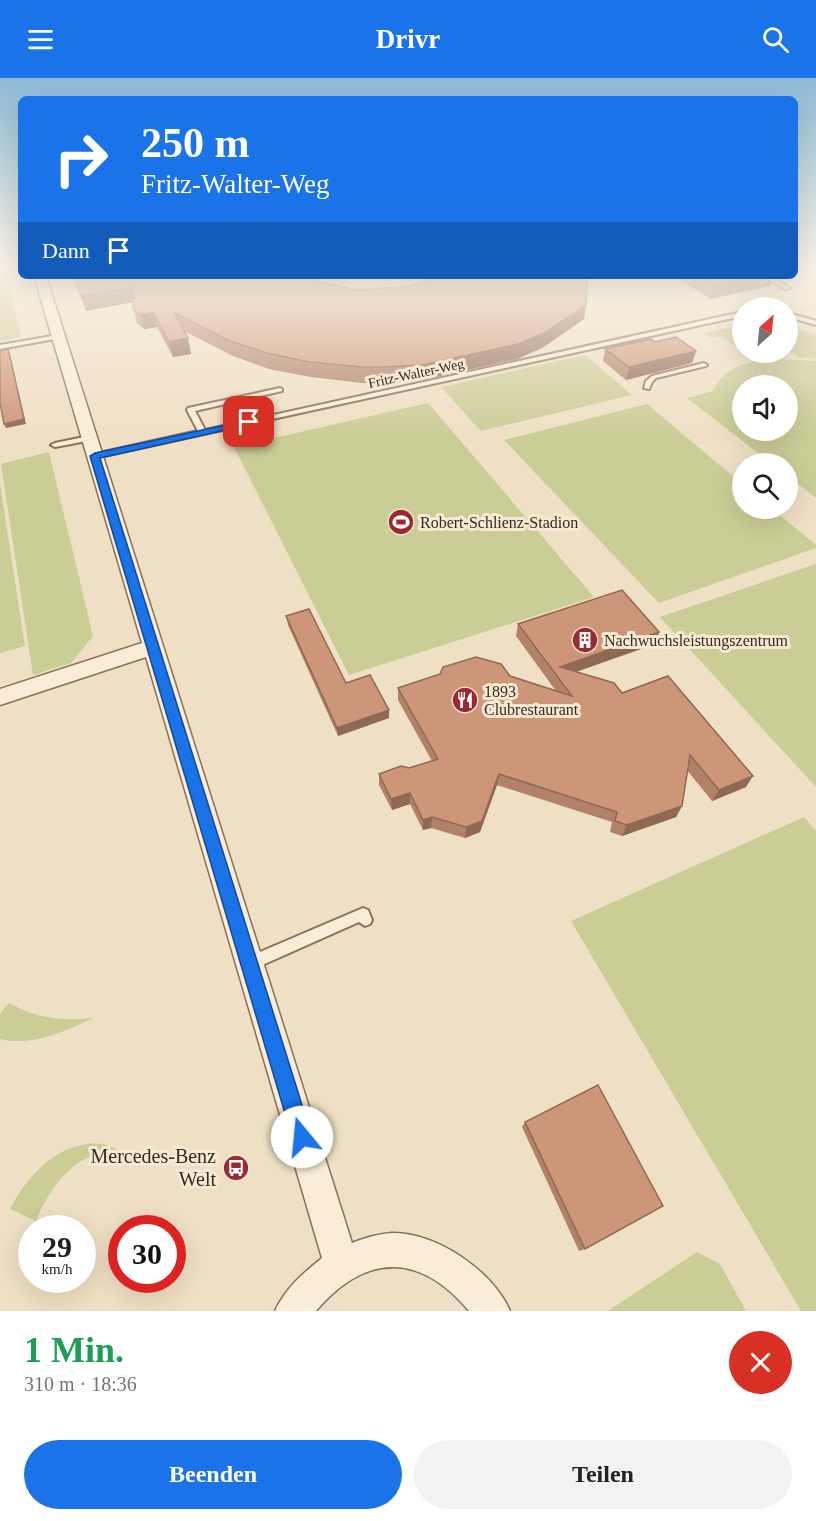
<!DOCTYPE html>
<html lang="de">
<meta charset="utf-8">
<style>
:root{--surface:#fff;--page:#f2f2f2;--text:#202124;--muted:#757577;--accent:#1a73e8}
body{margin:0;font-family:Georgia,serif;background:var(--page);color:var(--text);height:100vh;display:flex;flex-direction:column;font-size:22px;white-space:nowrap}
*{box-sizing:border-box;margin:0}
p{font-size:20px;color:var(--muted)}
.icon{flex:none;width:33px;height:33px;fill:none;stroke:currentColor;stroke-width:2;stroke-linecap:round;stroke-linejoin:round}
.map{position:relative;height:1233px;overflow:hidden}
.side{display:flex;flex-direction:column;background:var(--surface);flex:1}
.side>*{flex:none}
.top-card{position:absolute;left:18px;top:18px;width:780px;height:183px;border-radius:9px;box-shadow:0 6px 24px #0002;background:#1a73e8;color:#fff;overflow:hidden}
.needle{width:39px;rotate:27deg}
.controls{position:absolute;left:732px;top:219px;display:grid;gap:12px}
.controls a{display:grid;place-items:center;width:66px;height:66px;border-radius:50%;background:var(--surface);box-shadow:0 6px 24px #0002;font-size:30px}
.speed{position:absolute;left:18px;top:1137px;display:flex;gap:12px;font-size:30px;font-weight:700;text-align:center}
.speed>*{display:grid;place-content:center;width:78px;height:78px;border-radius:50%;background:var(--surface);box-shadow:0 6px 24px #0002;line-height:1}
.speed small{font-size:15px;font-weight:400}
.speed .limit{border:9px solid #d22;background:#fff;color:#111}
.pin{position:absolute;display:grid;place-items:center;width:51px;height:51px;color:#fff;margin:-26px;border-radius:12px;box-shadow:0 3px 9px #0006}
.me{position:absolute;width:66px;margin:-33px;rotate:343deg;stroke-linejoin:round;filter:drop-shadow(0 0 4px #0008)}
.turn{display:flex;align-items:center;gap:21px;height:126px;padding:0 24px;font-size:27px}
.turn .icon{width:78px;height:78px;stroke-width:2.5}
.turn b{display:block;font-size:42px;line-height:51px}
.then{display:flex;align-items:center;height:57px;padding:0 24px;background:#0003;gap:12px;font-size:22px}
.round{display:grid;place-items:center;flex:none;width:63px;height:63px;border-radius:32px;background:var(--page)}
.summary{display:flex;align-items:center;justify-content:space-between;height:102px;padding:0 24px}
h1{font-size:36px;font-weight:700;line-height:45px;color:#1e9e55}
.action{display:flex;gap:12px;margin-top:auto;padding:12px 24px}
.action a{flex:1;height:69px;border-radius:36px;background:var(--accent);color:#fff;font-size:24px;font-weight:700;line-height:69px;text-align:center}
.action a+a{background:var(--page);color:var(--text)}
header{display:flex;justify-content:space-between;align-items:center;height:78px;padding:0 24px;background:var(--accent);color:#fff;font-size:27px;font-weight:700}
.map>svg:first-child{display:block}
</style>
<header><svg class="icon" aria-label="menu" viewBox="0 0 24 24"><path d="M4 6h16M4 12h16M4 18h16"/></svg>Drivr<svg class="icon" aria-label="search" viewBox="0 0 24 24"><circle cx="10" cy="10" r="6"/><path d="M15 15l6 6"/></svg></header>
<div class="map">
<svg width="816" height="1233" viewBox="0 0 816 1233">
<rect width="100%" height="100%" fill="#efdfc4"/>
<path fill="#cbcd97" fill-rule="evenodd" d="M0,187H5L21,259L0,263Z
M742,247V273L721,258L711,260L703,255Z
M788,247L816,257V281L799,279L793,274L755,280L745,275L788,274Z
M585,277L632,317L481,353L441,309Z
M778,281L816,283V420L788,398V386L771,385L687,320L713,313C725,287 751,283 778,281ZM742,308H788V352H742Z
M428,325L594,519L349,597L234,369Z
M647,326L742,406V430L772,431L816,467V470L659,525L504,362Z
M49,374L93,558L71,585L33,597L1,386Z
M0,406L25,568L0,575Z
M816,486V709L660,539Z
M804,739L816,753V1233H801L571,843Z
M9,925C38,941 62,943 94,940C64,953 34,969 0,961V936Z
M87,1066C105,1064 117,1069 129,1083C85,1058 50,1107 36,1143L10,1131C26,1101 51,1071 87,1066Z
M697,1174L720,1186L746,1233H608Z"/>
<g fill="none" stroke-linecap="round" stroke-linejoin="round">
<g stroke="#8a705a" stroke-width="4">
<path id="lane" d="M763,198H770L790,210L785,211Z
M742,234V238L95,380L91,378L95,376L198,353L187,332L188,330L280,310L282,311V313L195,333L205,352Z
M788,235L816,243V247L788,239Z
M58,257L61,259L60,260L0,271V267Z
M704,285L707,287L706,288L656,300L652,304L649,311L644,310L646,303L652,298Z
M89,358L93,360L92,362L55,369L51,367L55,365Z
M363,830L368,832L372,842L370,846L365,848L359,844L251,892L246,890L244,885L246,880Z"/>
</g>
<g stroke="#8a705a" stroke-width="3">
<path id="street" d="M34,198H46L352,1165C364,1160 378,1156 392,1155C436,1154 493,1193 510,1233H469C420,1174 365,1175 316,1233H275C285,1211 303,1195 322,1180L146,579L0,627V611L142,565Z"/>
</g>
<use href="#lane" fill="#f9edd7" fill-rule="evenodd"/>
<use href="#street" fill="#f9edd7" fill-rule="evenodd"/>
</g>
<path fill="#b18168" d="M73,198L318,203L357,212L584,241L542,270L517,281L422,302L386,305H362L311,299L269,291L233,278L184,253L191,276L173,279L157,249L144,251L137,245L133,230V224L86,233Z
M674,198H773L770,208L710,221Z
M655,264L696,273L692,285L626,302L603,283L605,271Z
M286,538L346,605L389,632V640L338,658L288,547Z
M518,546L659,554L655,566L576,594L622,615L746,709L712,723L687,692L682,728L676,739L622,758L610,754L612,744L497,707L480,754L465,760L431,750L423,752L410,726L392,732L379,707V696L409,690L432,683L398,622V610L510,598L556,613L516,558Z
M525,1044L585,1171L579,1173L522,1049Z"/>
<path fill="#906955" d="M754,198H773L770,208L710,221L714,206Z
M134,209L138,223L86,233L81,218Z
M586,227L584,241L542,270L517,281L422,302V287Z
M153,234L157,249L144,251L140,237Z
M188,260L191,276L173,279L169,264Z
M8,271L10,276L26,346L6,350L4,346Z
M696,273L692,285L626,302L629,289Z
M659,554L655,566L558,600L560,589Z
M389,632V640L338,658L337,650Z
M499,696L497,707L480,754L465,760L466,749Z
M753,698L746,709L712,723L719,712Z
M410,715V726L392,732L391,721Z
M682,728L676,739L622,758L627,747Z
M432,739L431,750L423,752V742Z"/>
<path fill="#ce9679" stroke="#906955" stroke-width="1.5" d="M73,198H309L318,203L357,212L411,208L438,198H588L586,227L544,255L518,266L422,287L386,289H361L309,284L267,275L230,263L175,235L188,260L169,264L153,234L140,237L133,230L134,209L81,218Z
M701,198H754L714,206Z
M676,259L696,273L629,289L605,271L651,261L655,264Z
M8,271L24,341L4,346L0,325V273Z
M622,512L659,554L560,589L614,605L622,615L668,598L753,698L719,712L690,677L682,728L627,747L615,743L617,734L499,696L482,743L466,749L432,739L423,742L410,715L391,721L379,696L401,688L409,690L438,681L398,610L440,596L443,589L476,579L501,586L510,598L572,618L518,546Z
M309,531L346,605L370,597L389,632L337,650L286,538Z
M598,1007L663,1128L585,1171L525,1044Z"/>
<linearGradient id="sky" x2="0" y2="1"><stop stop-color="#8dbad5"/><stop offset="0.52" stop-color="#f8f1e4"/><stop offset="1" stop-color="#f8f1e4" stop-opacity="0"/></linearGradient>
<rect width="816" height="360" fill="url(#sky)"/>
<path fill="#1a73e8" stroke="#114b97" stroke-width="1.5" d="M249,342H253V346L100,380L312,1059L309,1066L302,1069L295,1066L292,1059L90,378L95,375Z"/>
<defs>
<g id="stadium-disc" transform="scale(1.35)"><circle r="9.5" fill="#9a2932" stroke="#f6ead4"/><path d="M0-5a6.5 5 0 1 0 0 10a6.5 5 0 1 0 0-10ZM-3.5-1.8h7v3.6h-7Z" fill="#fff"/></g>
<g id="building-disc" transform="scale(1.35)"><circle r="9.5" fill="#9a2932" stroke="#f6ead4"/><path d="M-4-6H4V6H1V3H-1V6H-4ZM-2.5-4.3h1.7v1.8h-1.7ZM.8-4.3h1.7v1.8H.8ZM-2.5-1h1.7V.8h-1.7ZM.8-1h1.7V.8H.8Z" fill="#fff"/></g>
<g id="restaurant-disc" transform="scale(1.35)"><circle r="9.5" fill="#9a2932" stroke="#f6ead4"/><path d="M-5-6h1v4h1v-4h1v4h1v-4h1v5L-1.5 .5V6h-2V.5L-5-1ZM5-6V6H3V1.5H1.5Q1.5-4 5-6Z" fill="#fff"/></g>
<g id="bus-disc" transform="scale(1.35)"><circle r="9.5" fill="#9a2932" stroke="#f6ead4"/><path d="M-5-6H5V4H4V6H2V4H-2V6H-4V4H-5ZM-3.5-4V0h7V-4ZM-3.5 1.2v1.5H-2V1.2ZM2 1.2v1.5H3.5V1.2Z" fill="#fff"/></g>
</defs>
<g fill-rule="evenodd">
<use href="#stadium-disc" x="401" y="444"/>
<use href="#building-disc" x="585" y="562"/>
<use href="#restaurant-disc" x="465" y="622"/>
<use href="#bus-disc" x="236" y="1090"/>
</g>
<g text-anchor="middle" stroke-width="6" stroke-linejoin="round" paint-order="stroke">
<g font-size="14" fill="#3a291e" stroke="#f6ead4">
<text transform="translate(416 295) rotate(-12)" y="5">Fritz-Walter-Weg</text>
</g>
<g font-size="16" fill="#3a291e" stroke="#f6ead4" text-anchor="start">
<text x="420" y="450">Robert-Schlienz-Stadion</text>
<text x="604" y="568">Nachwuchsleistungszentrum</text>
<text x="484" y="619">1893<tspan x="484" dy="18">Clubrestaurant</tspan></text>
</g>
<g font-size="20" fill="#3a291e" stroke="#f6ead4" text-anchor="end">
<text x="216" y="1085">Mercedes-Benz<tspan x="216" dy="23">Welt</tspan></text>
</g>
</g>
</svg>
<div class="controls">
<a><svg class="needle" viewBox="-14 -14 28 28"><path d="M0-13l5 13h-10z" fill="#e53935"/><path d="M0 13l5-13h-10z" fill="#757577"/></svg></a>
<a><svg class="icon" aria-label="sound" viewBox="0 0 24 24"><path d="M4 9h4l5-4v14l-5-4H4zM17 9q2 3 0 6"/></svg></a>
<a><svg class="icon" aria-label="search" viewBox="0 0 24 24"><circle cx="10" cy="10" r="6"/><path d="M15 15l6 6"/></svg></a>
</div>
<div class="speed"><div>29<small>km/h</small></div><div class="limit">30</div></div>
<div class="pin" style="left:249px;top:344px;background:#d93025"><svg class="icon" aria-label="arrive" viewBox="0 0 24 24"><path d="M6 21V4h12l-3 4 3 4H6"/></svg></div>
<svg class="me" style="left:302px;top:1059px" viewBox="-20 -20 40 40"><circle r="19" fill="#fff"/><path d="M0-13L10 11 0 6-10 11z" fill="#1a73e8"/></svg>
<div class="top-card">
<div class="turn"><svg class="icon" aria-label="right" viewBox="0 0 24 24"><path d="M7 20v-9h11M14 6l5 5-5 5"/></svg><div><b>250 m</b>Fritz-Walter-Weg</div></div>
<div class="then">Dann<svg class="icon" aria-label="arrive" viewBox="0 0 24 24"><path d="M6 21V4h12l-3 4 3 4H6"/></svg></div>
</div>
</div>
<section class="side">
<div class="summary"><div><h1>1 Min.</h1><p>310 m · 18:36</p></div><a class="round" style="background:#d93025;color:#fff"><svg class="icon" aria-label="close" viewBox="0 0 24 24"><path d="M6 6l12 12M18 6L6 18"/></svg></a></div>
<div class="action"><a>Beenden</a><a>Teilen</a></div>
</section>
